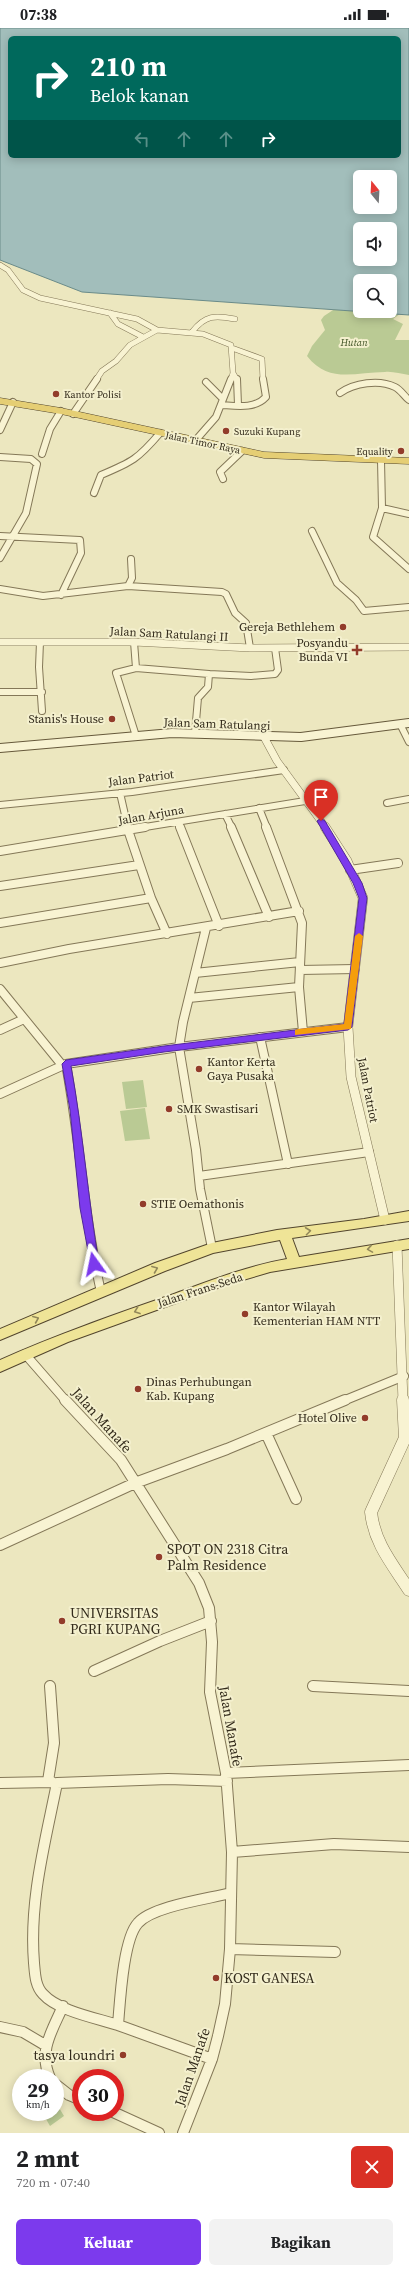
<!DOCTYPE html>
<html lang="id">
<meta charset="utf-8">
<style>
:root{--surface:#fff;--page:#f2f2f2;--text:#202124;--muted:#757577;--accent:#7c3aed}
body{margin:0;font-family:"Source Serif 4",serif;background:var(--page);color:var(--text);height:100vh;display:flex;flex-direction:column;font-size:15px;white-space:nowrap}
*{box-sizing:border-box;margin:0}
p{font-size:13px;color:var(--muted)}
.icon{flex:none;width:22px;height:22px;fill:none;stroke:currentColor;stroke-width:2;stroke-linecap:round;stroke-linejoin:round}
.map{position:relative;height:2105px;overflow:hidden}
.side{display:flex;flex-direction:column;background:var(--surface);flex:1}
.side>*{flex:none}
.hud{position:absolute;left:8px;top:8px;width:393px;height:122px;border-radius:6px;box-shadow:0 2px 10px #0003;background:#00695c;color:#fff;overflow:hidden}
.needle{width:26px;rotate:342deg}
.tools{position:absolute;left:353px;top:142px;display:grid;gap:8px}
.tools a{display:grid;place-items:center;width:44px;height:44px;border-radius:6px;background:var(--surface);box-shadow:0 2px 10px #0003;font-size:20px}
.speed{position:absolute;left:12px;top:2041px;display:flex;gap:8px;font-size:20px;font-weight:700;text-align:center}
.speed>*{display:grid;place-content:center;width:52px;height:52px;border-radius:50%;background:var(--surface);box-shadow:0 2px 10px #0003;line-height:1}
.speed small{font-size:10px;font-weight:400}
.speed .limit{border:6px solid #d22;background:#fff;color:#111}
.pin{position:absolute;display:grid;place-items:center;width:34px;height:34px;color:#fff;margin:-41px -17px;border-radius:50% 50% 50% 0;rotate:-45deg;box-shadow:0 0 4px #0007}
.pin .icon{rotate:45deg}
.me{position:absolute;width:44px;margin:-22px;rotate:348deg;stroke-linejoin:round;filter:drop-shadow(0 0 3px #0008)}
.turn{display:flex;align-items:center;gap:14px;height:84px;padding:0 16px;font-size:18px}
.turn .icon{width:52px;height:52px;stroke-width:2.5}
.turn b{display:block;font-size:28px;line-height:34px}
.lanes{display:flex;align-items:center;height:38px;padding:0 16px;background:#0003;justify-content:center;gap:20px;direction:ltr}
.lanes .off{opacity:.35}
.round{display:grid;place-items:center;flex:none;width:42px;height:42px;border-radius:6px;background:var(--page)}
.summary{display:flex;align-items:center;justify-content:space-between;height:68px;padding:0 16px}
h1{font-size:24px;font-weight:700;line-height:30px}
.primary-button{display:flex;gap:8px;margin-top:auto;padding:8px 16px}
.primary-button a{flex:1;height:46px;border-radius:6px;background:var(--accent);color:#fff;font-size:16px;font-weight:700;line-height:46px;text-align:center}
.primary-button a+a{background:var(--page);color:var(--text)}
.status{display:flex;justify-content:space-between;align-items:center;height:28px;padding:0 20px;background:var(--surface);direction:ltr}
.status svg{height:11px;fill:currentColor}
.map>svg:first-child{display:block}
</style>
<div class="status"><b>07:38</b><svg viewBox="0 0 49 12"><path d="M0 12V9h3v3zM5 12V6h3v6zM10 12V3h3v9zM15 12V0h3v12zM26 1h20v11H26zM47 4h2v5h-2z"/></svg></div>
<div class="map">
<svg width="409" height="2105" viewBox="0 0 409 2105">
<rect width="100%" height="100%" fill="#ece7bf"/>
<path fill="#baca94" d="M350,271L360,283L405,282L393,291L403,296L395,312H409V347C401,346 392,343 385,344C355,344 329,356 307,328L312,318L325,302L321,292L324,288Z
M143,1052L147,1079L126,1081L122,1054Z
M145,1080L150,1111L125,1113L120,1083Z
M55,2073L64,2088L50,2098L42,2084H55Z"/>
<path fill="#a2bebb" stroke="#6a8b89" fill-rule="evenodd" d="M0,0H409V287L82,264L0,232ZM10,10H399V128H10ZM360,149H390V179H360ZM360,201H390V231H360ZM360,253H390V283H360Z"/>
<g fill="none" stroke-linecap="round" stroke-linejoin="round">
<g stroke="#847858" stroke-width="6">
<path id="minor-far3" d="M0,237L8,242L23,262L40,270L137,291L157,302L203,306L231,317L233,345L231,352
M110,285L118,296L143,309
M192,304C205,287 215,287 235,291
M232,320L262,331L263,352
M233,345L237,352
M96,352L102,343L116,333L130,317L157,302"/>
</g>
<g stroke="#847858" stroke-width="8">
<path id="minor-far2" d="M237,351L238,377
M206,354L223,371
M340,365C354,355 379,351 395,359C401,362 404,368 409,372
M222,377C237,378 255,381 266,369L263,351
M73,386L97,351
M0,402L13,374
M195,413L216,389L231,351
M42,426L50,401L61,383
M0,429L31,431L37,436L26,485L0,530
M381,432L382,480L373,509L409,541
M223,451L220,444L242,423
M94,465L101,447C132,434 138,431 160,405
M382,480L409,486
M312,503L337,555L356,572L364,583L409,579
M0,508L80,512L81,525L61,567
M128,558L132,550L131,531
M0,561L43,568L128,558L222,564L226,566L235,585L246,595L250,620
M40,614L39,639L42,683
M134,614L136,640L209,646
M136,640L116,645L136,708
M0,664H42
M400,696L409,714
M195,705L198,670L208,659L209,646L251,648L275,646L278,642L275,620
M120,765L128,800
M387,775L409,771
M0,777L132,764L284,742
M259,780L267,800
M225,786L232,800
M178,794L180,800
M139,800L305,773"/>
</g>
<g stroke="#847858" stroke-width="10">
<path id="minor-far1" d="M180,799L219,898
M231,799L269,889
M266,799L302,895L299,959L303,1004
M0,823L145,799
M350,842L398,835
M0,858L139,837
M151,870L167,906
M0,895L151,870L127,799
M206,900L183,994L179,1019L196,1122L200,1161L212,1220
M0,935L69,921L299,883
M300,942L355,941
M195,945L300,934
M0,961L62,1037
M189,970L299,959
M0,1002L24,991
M260,1009L288,1136
M66,1036C80,1112 84,1189 101,1264
M0,1066L66,1036L179,1019L348,999
M199,1148L369,1124
M25,1326L66,1373
M343,1373L404,1348"/>
</g>
<g stroke="#847858" stroke-width="12">
<path id="minor" d="M65,1372L121,1432L199,1555L209,1580L212,1614L210,1664L226,1745L232,1824L230,1921L225,1976L218,2008L212,2031L183,2105
M266,1405L296,1471
M0,1517L135,1455L227,1421L345,1372
M94,1643L160,1613L211,1593
M313,1658L409,1663
M226,1745L409,1737
M48,1753L54,1715L50,1658
M0,1755L52,1754
M232,1824L334,1816L409,1819
M230,1921L335,1924
M118,1997C120,1974 123,1911 138,1895C153,1878 208,1871 231,1865
M0,1999L23,2004L45,2017
M212,2031C181,2020 149,2008 118,1997C96,1990 58,1983 43,1966C35,1958 35,1945 34,1935C29,1873 45,1815 57,1755L168,1751L227,1753
M50,2050C38,2023 52,2003 63,1978
M55,2056L69,2067L81,2072
M113,2084L159,2105"/>
</g>
<g stroke="#847858" stroke-width="8">
<path id="tertiary-far2" d="M0,614H134L250,620L409,619
M264,709L277,733L326,800"/>
</g>
<g stroke="#847858" stroke-width="10">
<path id="tertiary-far1" d="M325,799L347,833L363,870L348,999L351,1049L385,1192
M397,1217L403,1373"/>
</g>
<g stroke="#847858" stroke-width="13">
<path id="tertiary" d="M403,1372L405,1410L371,1484C374,1515 393,1537 409,1562"/>
</g>
<g stroke="#66593b" stroke-width="10">
<path id="secondary" d="M0,720L172,705L301,709L409,695"/>
</g>
<g stroke="#52452d" stroke-width="2">
<path id="primary" d="M409,1183V1193L292,1210L299,1229L409,1211V1221L270,1244L226,1257L68,1314L0,1344V1332C56,1307 113,1287 171,1267C209,1253 247,1238 287,1231L280,1212L213,1225L165,1243L0,1312V1301L155,1235L212,1215L277,1202L364,1191Z"/>
</g>
<g stroke="#52452d" stroke-width="1">
<path id="trunk" d="M0,370L61,380L264,424L409,430V436L264,430L61,386L0,376Z"/>
</g>
<use href="#minor-far3" stroke="#f8f3d2" stroke-width="5"/>
<use href="#minor-far2" stroke="#f8f3d2" stroke-width="6"/>
<use href="#minor-far1" stroke="#f8f3d2" stroke-width="8"/>
<use href="#minor" stroke="#f8f3d2" stroke-width="10"/>
<use href="#tertiary-far2" stroke="#f8f3d2" stroke-width="7"/>
<use href="#tertiary-far1" stroke="#f8f3d2" stroke-width="9"/>
<use href="#tertiary" stroke="#f8f3d2" stroke-width="12"/>
<use href="#secondary" stroke="#f8f3d2" stroke-width="8"/>
<use href="#primary" fill="#efe497" fill-rule="evenodd"/>
<use href="#trunk" fill="#e5ce74" fill-rule="evenodd"/>
</g>
<defs><path id="oneway-chevron" d="M-2-3.5L2.5 0L-2 3.5" fill="none" stroke-width="1.6" stroke-linecap="round" stroke-linejoin="round"/></defs>
<g stroke="#92885a">
<use href="#oneway-chevron" transform="translate(308 1203) rotate(-7)"/>
<use href="#oneway-chevron" transform="translate(370 1221) rotate(171)"/>
<use href="#oneway-chevron" transform="translate(155 1241) rotate(-22)"/>
<use href="#oneway-chevron" transform="translate(137 1283) rotate(160)"/>
<use href="#oneway-chevron" transform="translate(36 1291) rotate(-23)"/>
</g>
<path fill="#7c3aed" stroke="#51269a" d="M321,790L325,793L362,855L367,870L352,999L348,1002L164,1024L71,1038C83,1104 88,1170 99,1236L94,1240L91,1239L80,1180L70,1082L62,1036L66,1032L164,1018L344,996L359,870L353,855L317,793Z"/>
<path fill="#f59e0b" d="M359,905L363,908L351,1001L295,1007V1002L298,1001L344,996L355,908Z"/>
<g fill="#923c2a" stroke="#f4f0ce" stroke-width="1.5">
<circle cx="56" cy="366" r="4"/>
<circle cx="226" cy="403" r="4"/>
<circle cx="401" cy="423" r="4"/>
<circle cx="343" cy="599" r="4"/>
<path d="M355 616h4v4h4v4h-4v4h-4v-4h-4v-4h4z"/>
<circle cx="112" cy="691" r="4"/>
<circle cx="199" cy="1041" r="4"/>
<circle cx="169" cy="1081" r="4"/>
<circle cx="143" cy="1176" r="4"/>
<circle cx="245" cy="1286" r="4"/>
<circle cx="138" cy="1361" r="4"/>
<circle cx="365" cy="1390" r="4"/>
<circle cx="159" cy="1529" r="4"/>
<circle cx="62" cy="1593" r="4"/>
<circle cx="216" cy="1950" r="4"/>
<circle cx="123" cy="2027" r="4"/>
</g>
<g text-anchor="middle" stroke-width="4" stroke-linejoin="round" paint-order="stroke">
<g font-size="10" font-style="italic" fill="#3d5023" stroke="#f4f0ce">
<text x="354" y="318">Hutan</text>
</g>
<g font-size="10" fill="#342c1c" stroke="#f4f0ce" text-anchor="start">
<text x="64" y="370">Kantor Polisi</text>
<text x="234" y="407">Suzuki Kupang</text>
<text x="393" y="427" text-anchor="end">Equality</text>
</g>
<g font-size="10" fill="#342c1c" stroke="#f4f0ce">
<text transform="translate(203 414) rotate(12)" y="4">Jalan Timor Raya</text>
</g>
<g font-size="12" fill="#342c1c" stroke="#f4f0ce" text-anchor="start">
<text x="335" y="603" text-anchor="end">Gereja Bethlehem</text>
<text x="348" y="619" text-anchor="end">Posyandu<tspan x="348" dy="14">Bunda VI</tspan></text>
<text x="104" y="695" text-anchor="end">Stanis's House</text>
<text x="207" y="1038">Kantor Kerta<tspan x="207" dy="14">Gaya Pusaka</tspan></text>
<text x="177" y="1085">SMK Swastisari</text>
<text x="151" y="1180">STIE Oemathonis</text>
<text x="253" y="1283">Kantor Wilayah<tspan x="253" dy="14">Kementerian HAM NTT</tspan></text>
<text x="146" y="1358">Dinas Perhubungan<tspan x="146" dy="14">Kab. Kupang</tspan></text>
<text x="357" y="1394" text-anchor="end">Hotel Olive</text>
</g>
<g font-size="12" fill="#342c1c" stroke="#f4f0ce">
<text transform="translate(169 606) rotate(3)" y="4">Jalan Sam Ratulangi II</text>
<text transform="translate(217 696) rotate(2)" y="4">Jalan Sam Ratulangi</text>
<text transform="translate(141 750) rotate(-7)" y="4">Jalan Patriot</text>
<text transform="translate(151 787) rotate(-10)" y="4">Jalan Arjuna</text>
<text transform="translate(368 1062) rotate(79)" y="4">Jalan Patriot</text>
<text transform="translate(200 1262) rotate(-18)" y="4">Jalan Frans-Seda</text>
</g>
<g font-size="14" fill="#342c1c" stroke="#f4f0ce">
<text transform="translate(102 1392) rotate(48)" y="5">Jalan Manafe</text>
<text transform="translate(231 1698) rotate(80)" y="5">Jalan Manafe</text>
<text transform="translate(192 2039) rotate(-71)" y="5">Jalan Manafe</text>
</g>
<g font-size="14" fill="#342c1c" stroke="#f4f0ce" text-anchor="start">
<text x="167" y="1526">SPOT ON 2318 Citra<tspan x="167" dy="16">Palm Residence</tspan></text>
<text x="70" y="1590">UNIVERSITAS<tspan x="70" dy="16">PGRI KUPANG</tspan></text>
<text x="224" y="1955">KOST GANESA</text>
<text x="115" y="2032" text-anchor="end">tasya loundri</text>
</g>
</g>
</svg>
<div class="tools">
<a><svg class="needle" viewBox="-14 -14 28 28"><path d="M0-13l5 13h-10z" fill="#e53935"/><path d="M0 13l5-13h-10z" fill="#757577"/></svg></a>
<a><svg class="icon" aria-label="sound" viewBox="0 0 24 24"><path d="M4 9h4l5-4v14l-5-4H4zM17 9q2 3 0 6"/></svg></a>
<a><svg class="icon" aria-label="search" viewBox="0 0 24 24"><circle cx="10" cy="10" r="6"/><path d="M15 15l6 6"/></svg></a>
</div>
<div class="speed"><div>29<small>km/h</small></div><div class="limit">30</div></div>
<div class="pin" style="left:321px;top:793px;background:#d93025"><svg class="icon" aria-label="arrive" viewBox="0 0 24 24"><path d="M6 21V4h12l-3 4 3 4H6"/></svg></div>
<svg class="me" style="left:94px;top:1236px" viewBox="-20 -20 40 40"><path d="M0-17L14 15 0 8-14 15z" fill="#7c3aed" stroke="#fff" stroke-width="4"/></svg>
<div class="hud">
<div class="turn"><svg class="icon" aria-label="right" viewBox="0 0 24 24"><path d="M7 20v-9h11M14 6l5 5-5 5"/></svg><div><b>210 m</b>Belok kanan</div></div>
<div class="lanes"><svg class="icon off" aria-label="left" viewBox="0 0 24 24"><path d="M17 20v-9H6M10 6l-5 5 5 5"/></svg><svg class="icon off" aria-label="ahead" viewBox="0 0 24 24"><path d="M12 20V5M6 11l6-6 6 6"/></svg><svg class="icon off" aria-label="ahead" viewBox="0 0 24 24"><path d="M12 20V5M6 11l6-6 6 6"/></svg><svg class="icon" aria-label="right" viewBox="0 0 24 24"><path d="M7 20v-9h11M14 6l5 5-5 5"/></svg></div>
</div>
</div>
<section class="side">
<div class="summary"><div><h1>2 mnt</h1><p>720 m · 07:40</p></div><a class="round" style="background:#d93025;color:#fff"><svg class="icon" aria-label="close" viewBox="0 0 24 24"><path d="M6 6l12 12M18 6L6 18"/></svg></a></div>
<div class="primary-button"><a>Keluar</a><a>Bagikan</a></div>
</section>
